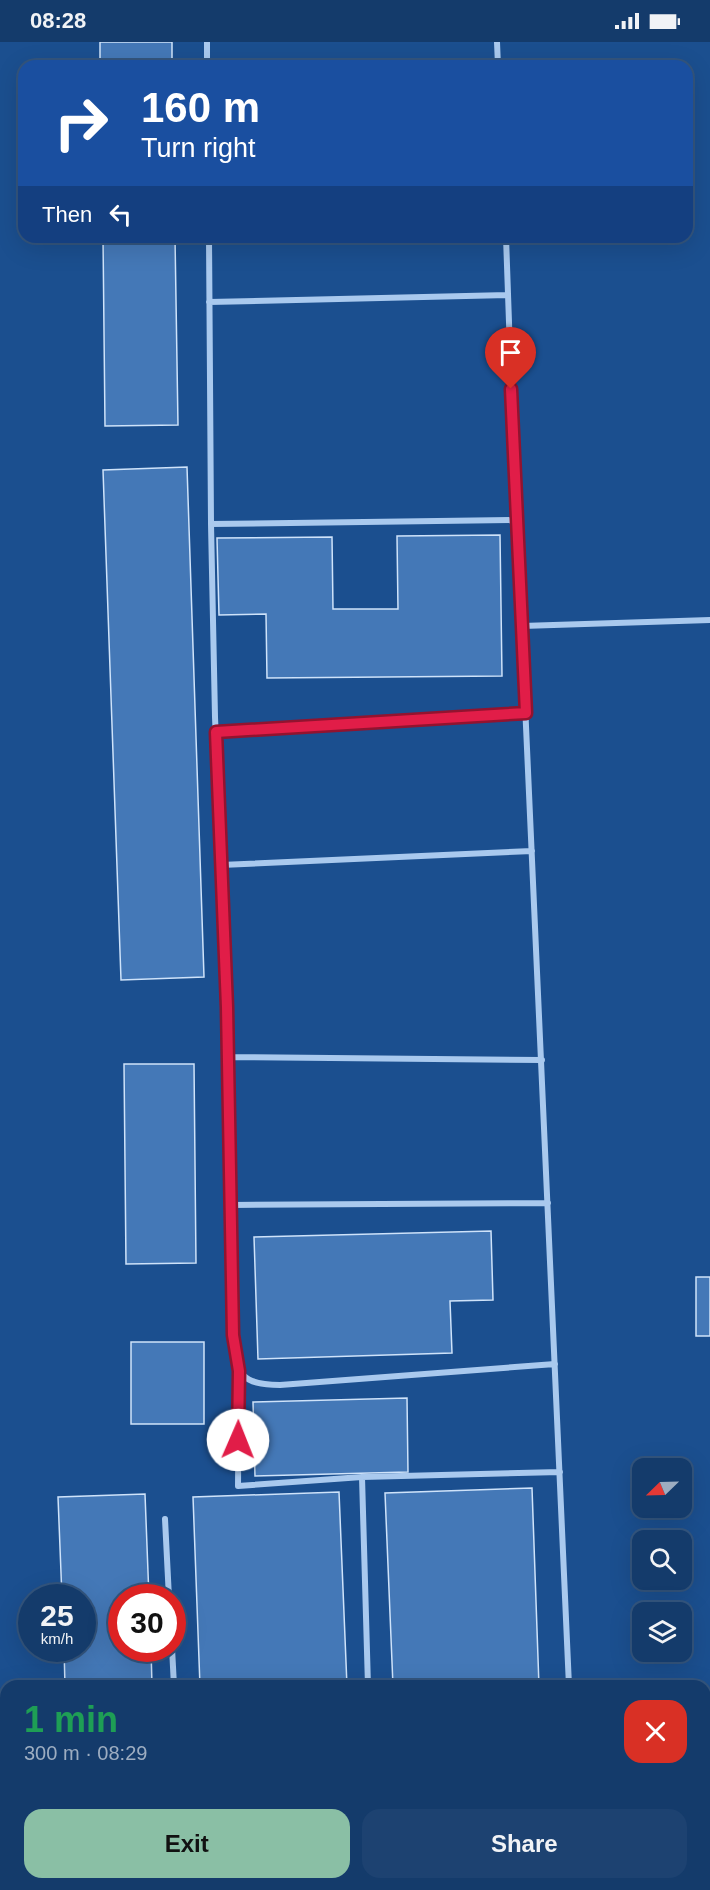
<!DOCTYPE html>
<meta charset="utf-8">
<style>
:root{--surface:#143b6b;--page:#1d4271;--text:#f1f3f6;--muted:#9dadc1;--line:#33557e;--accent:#8abfa5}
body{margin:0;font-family:Arial,sans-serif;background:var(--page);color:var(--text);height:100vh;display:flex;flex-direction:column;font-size:22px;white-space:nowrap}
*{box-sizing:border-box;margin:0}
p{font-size:20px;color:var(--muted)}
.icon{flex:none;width:33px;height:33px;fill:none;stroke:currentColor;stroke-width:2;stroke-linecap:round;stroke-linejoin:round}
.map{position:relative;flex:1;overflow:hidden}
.side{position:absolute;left:0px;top:1638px;width:711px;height:210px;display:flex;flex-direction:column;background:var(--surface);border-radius:18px 18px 0 0;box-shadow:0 6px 24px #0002,0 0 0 2px var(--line)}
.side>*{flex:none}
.hud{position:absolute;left:18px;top:18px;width:675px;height:183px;border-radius:18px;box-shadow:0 6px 24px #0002,0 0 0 2px var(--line);background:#1a4fa0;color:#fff;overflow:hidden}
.needle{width:39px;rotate:247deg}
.tools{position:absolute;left:632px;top:1416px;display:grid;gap:12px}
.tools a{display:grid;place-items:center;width:60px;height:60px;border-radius:12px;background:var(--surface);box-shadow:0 6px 24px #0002,0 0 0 2px var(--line);font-size:30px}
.speed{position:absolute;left:18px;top:1542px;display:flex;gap:12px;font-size:30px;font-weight:700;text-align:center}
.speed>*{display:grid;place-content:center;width:78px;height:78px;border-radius:50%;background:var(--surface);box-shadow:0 6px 24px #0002,0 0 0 2px var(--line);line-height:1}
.speed small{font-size:15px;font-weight:400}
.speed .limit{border:9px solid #d22;background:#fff;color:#111}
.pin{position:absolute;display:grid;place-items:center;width:51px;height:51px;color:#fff;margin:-62px -26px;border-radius:50% 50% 50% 0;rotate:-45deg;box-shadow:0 0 6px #0007}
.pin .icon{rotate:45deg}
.me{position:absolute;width:66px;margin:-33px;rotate:1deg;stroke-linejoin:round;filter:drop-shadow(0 0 4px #0008)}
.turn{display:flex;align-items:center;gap:21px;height:126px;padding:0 24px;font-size:27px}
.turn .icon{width:78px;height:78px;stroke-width:2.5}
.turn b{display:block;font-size:42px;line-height:51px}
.then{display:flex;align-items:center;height:57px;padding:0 24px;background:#0003;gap:12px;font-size:22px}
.round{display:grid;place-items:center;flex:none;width:63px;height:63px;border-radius:18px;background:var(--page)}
.head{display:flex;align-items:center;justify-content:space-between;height:102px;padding:0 24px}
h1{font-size:36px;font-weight:600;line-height:45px;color:#1e9e55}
.action{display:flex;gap:12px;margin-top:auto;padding:12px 24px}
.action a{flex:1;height:69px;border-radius:18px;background:var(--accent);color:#111;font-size:24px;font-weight:600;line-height:69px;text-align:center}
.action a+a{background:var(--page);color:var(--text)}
.status{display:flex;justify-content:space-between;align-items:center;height:42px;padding:0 30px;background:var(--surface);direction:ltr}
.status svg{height:16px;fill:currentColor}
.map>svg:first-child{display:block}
</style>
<div class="status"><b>08:28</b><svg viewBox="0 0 49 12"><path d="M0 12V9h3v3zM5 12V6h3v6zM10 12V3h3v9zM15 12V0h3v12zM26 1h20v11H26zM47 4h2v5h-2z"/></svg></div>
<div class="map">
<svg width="710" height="1848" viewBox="0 0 710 1848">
<rect width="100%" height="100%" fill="#1b4f8f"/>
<path fill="#4478b7" stroke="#cfe3fa" stroke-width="1.5" d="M100,0H172V24H100Z
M103,195H175L178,383L105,384Z
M187,425L204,935L121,938L103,428Z
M500,493L502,634L267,636L266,572L219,573L217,496L332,495L333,567H398L397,494Z
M124,1022H194L196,1221L126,1222Z
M491,1189L493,1258L450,1259L452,1311L258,1317L254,1195Z
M696,1235H710V1294H696Z
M131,1300H204V1382H131Z
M407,1356L408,1430L255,1434L253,1360Z
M532,1446L539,1644H393L385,1451Z
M339,1450L347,1644H200L193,1455Z
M145,1452L149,1556H122V1606H151L152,1644H65L64,1606H82V1556H62L58,1455Z
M79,1842H154V1848H79Z"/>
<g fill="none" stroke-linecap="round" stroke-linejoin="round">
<path stroke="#a9c9ee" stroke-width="6" d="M207,0V24
M497,0L498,24
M209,195L211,482L215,675L227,965L233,1293C239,1331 236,1342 280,1343L555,1322
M506,195L513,394L569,1644
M209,260L508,253
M211,482L518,478
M522,584L710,578
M216,690L526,671
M221,823L532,809
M228,1015L542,1018
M231,1163L548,1161
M239,1329L238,1444L362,1435L560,1430
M362,1435L368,1644
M165,1477L169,1556
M172,1606L174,1644
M183,1842L184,1848
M374,1842V1848
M578,1842L579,1848"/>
</g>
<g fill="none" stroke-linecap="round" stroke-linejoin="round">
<g stroke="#92132f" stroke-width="15">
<path id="route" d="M238,1398L239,1329L233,1293L227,965L216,690L526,671L511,347"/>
</g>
<use href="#route" stroke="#e11d48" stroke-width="10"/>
</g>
</svg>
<div class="tools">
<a><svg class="needle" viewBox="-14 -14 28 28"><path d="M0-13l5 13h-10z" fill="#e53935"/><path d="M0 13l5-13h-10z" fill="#9dadc1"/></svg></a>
<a><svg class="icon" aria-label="search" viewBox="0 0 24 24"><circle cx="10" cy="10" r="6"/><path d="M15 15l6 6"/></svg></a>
<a><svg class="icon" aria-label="layers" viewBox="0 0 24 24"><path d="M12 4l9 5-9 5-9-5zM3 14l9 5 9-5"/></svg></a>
</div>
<div class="speed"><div>25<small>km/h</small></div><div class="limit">30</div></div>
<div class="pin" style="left:511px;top:347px;background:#d93025"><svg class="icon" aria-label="arrive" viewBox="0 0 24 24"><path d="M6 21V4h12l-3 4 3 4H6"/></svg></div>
<svg class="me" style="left:238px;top:1398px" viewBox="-20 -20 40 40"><circle r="19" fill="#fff"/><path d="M0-13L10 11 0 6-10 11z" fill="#e11d48"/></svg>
<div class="hud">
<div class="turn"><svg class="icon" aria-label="right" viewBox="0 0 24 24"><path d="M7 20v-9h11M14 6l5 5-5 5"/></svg><div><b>160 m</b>Turn right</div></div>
<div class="then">Then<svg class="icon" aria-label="left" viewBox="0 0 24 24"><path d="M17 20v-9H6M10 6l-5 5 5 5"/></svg></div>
</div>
<section class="side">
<div class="head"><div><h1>1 min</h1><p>300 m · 08:29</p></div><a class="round" style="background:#d93025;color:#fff"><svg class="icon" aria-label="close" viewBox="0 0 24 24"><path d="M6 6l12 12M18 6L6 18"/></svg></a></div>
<div class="action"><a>Exit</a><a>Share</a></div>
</section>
</div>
